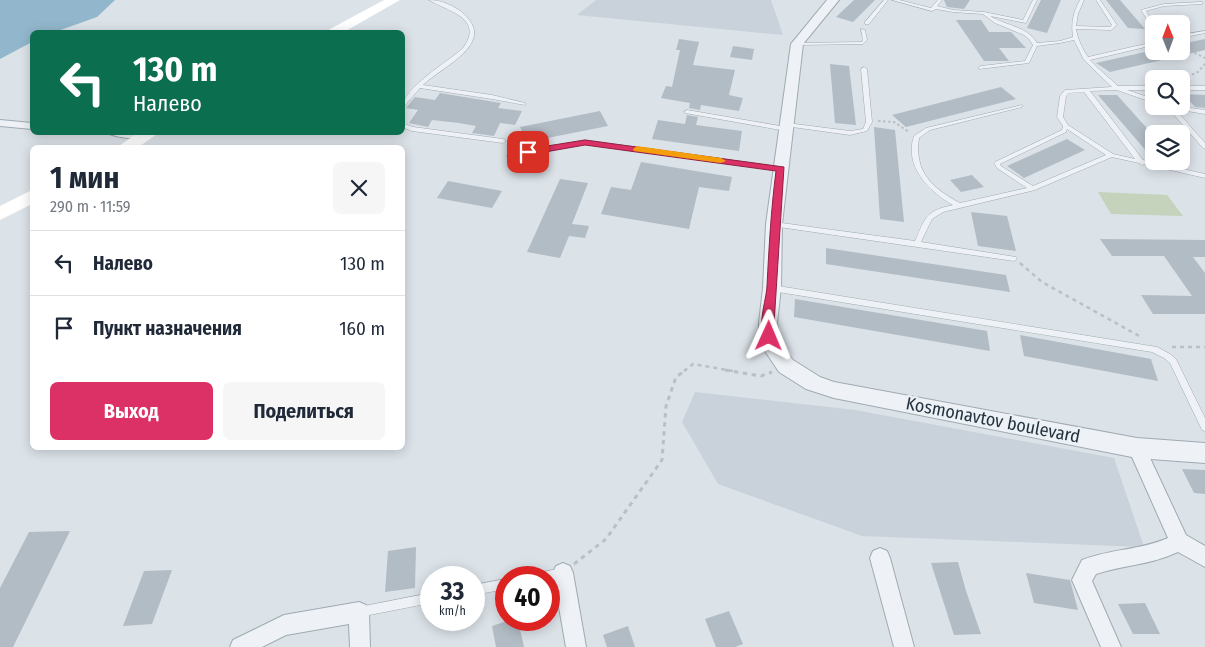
<!DOCTYPE html>
<html lang="ru">
<meta charset="utf-8">
<style>
:root{--surface:#fff;--page:#f6f6f7;--text:#1f2937;--muted:#747a83;--line:#e0e1e3;--accent:#dc3166}
body{margin:0;font-family:"Fira Sans Condensed",sans-serif;background:var(--page);color:var(--text);height:100vh;display:flex;flex-direction:column;font-size:19px;white-space:nowrap}
*{box-sizing:border-box;margin:0}
p{font-size:16px;color:var(--muted)}
.icon{flex:none;width:28px;height:28px;fill:none;stroke:currentColor;stroke-width:2;stroke-linecap:round;stroke-linejoin:round}
.map{position:relative;flex:1;overflow:hidden}
.drawer{position:absolute;left:30px;top:145px;width:375px;height:305px;display:flex;flex-direction:column;background:var(--surface);border-radius:8px;box-shadow:0 2px 12px #0003}
.drawer>*{flex:none}
.top-card{position:absolute;left:30px;top:30px;width:375px;height:105px;border-radius:8px;box-shadow:0 2px 12px #0003;background:#0b6e4f;color:#fff;overflow:hidden}
.needle{width:32px;rotate:359deg}
.tools{position:absolute;left:1145px;top:15px;display:grid;gap:10px}
.tools a{display:grid;place-items:center;width:45px;height:45px;border-radius:8px;background:var(--surface);box-shadow:0 2px 12px #0003;font-size:25px}
.speed{position:absolute;left:420px;top:566px;display:flex;gap:10px;font-size:25px;font-weight:700;text-align:center}
.speed>*{display:grid;place-content:center;width:65px;height:65px;border-radius:50%;background:var(--surface);box-shadow:0 2px 12px #0003;line-height:1}
.speed small{font-size:12px;font-weight:400}
.speed .limit{border:8px solid #d22;background:#fff;color:#111}
.pin{position:absolute;display:grid;place-items:center;width:42px;height:42px;color:#fff;margin:-21px;border-radius:10px;box-shadow:0 2px 8px #0006}
.me{position:absolute;width:55px;margin:-28px;rotate:1deg;stroke-linejoin:round;filter:drop-shadow(0 0 4px #0008)}
.turn{display:flex;align-items:center;gap:18px;height:105px;padding:0 20px;font-size:22px}
.turn .icon{width:65px;height:65px;stroke-width:2.5}
.turn b{display:block;font-size:35px;line-height:42px}
.round{display:grid;place-items:center;flex:none;width:52px;height:52px;border-radius:8px;background:var(--page)}
.overview{display:flex;align-items:center;justify-content:space-between;height:85px;padding:0 20px}
h1{font-size:30px;font-weight:700;line-height:38px}
.button{display:flex;gap:10px;margin-top:auto;padding:10px 20px}
.button a{flex:1;height:58px;border-radius:8px;background:var(--accent);color:#fff;font-size:20px;font-weight:700;line-height:58px;text-align:center}
.button a+a{background:var(--page);color:var(--text)}
ul{padding:0;list-style:none}
li{display:flex;align-items:center;gap:15px;height:65px;padding:0 20px;border-top:1px solid var(--line)}
li div{flex:1}
li b{display:block;font-size:19px}
li em{font-style:normal}
.map>svg:first-child{display:block}
</style>
<div class="map">
<svg width="1205" height="647" viewBox="0 0 1205 647">
<rect width="100%" height="100%" fill="#dbe2e8"/>
<path fill="#c9d2da" d="M596,0H771L783,35L577,15Z
M695,392L855,410L1114,458L1144,547L862,536L718,484L682,422Z"/>
<path fill="#c5d2bc" d="M1098,192L1167,195L1183,216L1111,214Z"/>
<path fill="#92b7cc" d="M0,0H115L97,17L55,32H32V42L0,59Z"/>
<path fill="#b2bcc5" d="M854,0H875L853,22L836,17Z
M944,0H970L964,9L947,7Z
M1041,0H1061L1047,33L1027,28Z
M1106,0H1120L1145,29L1128,28Z
M956,20H981L989,32H1011L1026,48H999L1009,61H984Z
M679,39L699,42L693,65L735,70L729,95L743,98L739,111L701,105L700,110L689,108L690,103L661,98L666,86L672,87L680,50H676Z
M1205,39V50L1110,72L1096,63L1154,50L1181,51V44Z
M733,46L754,49L752,60L730,57Z
M830,64L849,66L856,125L835,123Z
M1001,87L1016,99L906,127L892,115Z
M440,93L501,103L498,108L522,111L515,125L500,123L494,136L472,133L476,126L459,123L432,120L428,127L409,123L418,110L406,108L415,97L435,100Z
M1183,94L1205,95V108L1195,107Z
M1098,95H1117L1154,136V160Z
M600,111L608,126L527,142L520,127Z
M687,115L698,117L696,125L742,131L739,151L652,139L658,120L685,124Z
M874,127L895,130L904,222L880,219Z
M1067,139L1085,150L1024,178L1007,166Z
M641,162L732,177L729,191L699,187L689,229L601,214L611,187L631,190Z
M972,175L984,187L961,192L950,180Z
M560,179L588,183L572,224L589,226L585,238L569,236L560,258L527,252Z
M448,181L502,191L492,208L437,198Z
M971,212L1007,216L1016,251L978,246Z
M1100,239L1205,240V257H1193L1205,273V314H1153L1141,295L1192,296L1164,256H1112Z
M826,248L1006,275L1010,292L826,264Z
M795,299L987,331L990,351L794,317Z
M1020,335L1151,359L1158,381L1024,356Z
M1182,469L1205,470V494L1194,493Z
M70,531L13,647H0V588L29,532Z
M416,547L415,588L385,592L388,551Z
M958,562L966,591L981,634L954,635L931,563Z
M172,570L152,624L123,626L144,571Z
M1026,573L1070,580L1078,610L1034,603Z
M1145,603L1160,634H1133L1118,604Z
M729,611L743,644L735,647H716L705,619Z
M510,620H518L524,647H496L492,626Z
M628,626L635,647H607L603,635Z"/>
<g fill="none" stroke-linecap="round" stroke-linejoin="round">
<g stroke="#a0aab2" stroke-width="1">
<path id="service" d="M429,0C441,0 455,6 464,14C497,44 441,67 423,85L492,95L525,103V105L492,99L420,88L402,109C402,88 448,62 463,48C485,18 447,11 429,0Z
M884,0H888L869,24H865V22Z
M892,0H899L931,8L938,0H942L937,6L953,10L984,12L1023,20L1033,0H1037L1026,23L990,16C1006,26 1027,26 1037,43L1060,41L1073,37C1071,23 1073,13 1080,0H1084L1078,14L1076,26L1110,27L1112,25L1096,0H1100L1117,25L1111,30L1076,29C1078,40 1082,48 1088,57L1154,42V45L1090,60L1099,69L1118,86H1154V90H1127L1154,99V103L1117,90L1090,91L1143,160L1205,174V178L1144,164L1142,165L1139,163L1112,157L1035,190L943,212L932,219L921,242L1016,257L1017,259L1014,261L772,226L771,224L772,222H774L915,241C926,217 925,211 953,205C928,191 904,166 914,136L926,128L1022,105V107L930,130L919,138C914,172 932,188 960,203L1027,188L997,168L994,163L995,162L1062,130L1063,126L1057,117L1060,96L1065,90L1112,87L1084,60L1074,40L1060,43L1037,46L1029,63L979,69V67L981,66L1025,61L1033,45L1029,39L1024,35L995,23L983,14L953,12L936,9L932,11ZM1084,92L1135,159L1113,154L1068,125L1063,117L1066,96L1069,93ZM1067,129L1106,155L1033,186L1001,166L1000,164L1066,132Z
M1200,2H1202V4L1164,6L1146,11L1155,24L1153,26H1151L1141,10L1164,4Z
M861,29L865,30L867,40L863,44L797,45L795,44L797,43L862,42L863,40Z
M1205,31V33L1181,38V35Z
M864,67L867,69L872,122L867,131L850,135L785,126L784,125L787,123L850,131L863,129L866,122L861,69Z
M1181,86H1205V90H1181Z
M1168,106H1176L1205,110V114L1175,109L1205,143V149L1203,148L1168,108Z
M687,110L786,127L789,129L786,131L685,113L684,112Z
M402,123L413,127L503,139L506,141L503,143L412,131L402,127Z
M585,140L781,167L784,169L781,171L585,144L509,158L506,156L509,154Z
M772,285L1157,347L1170,354L1176,359L1205,418V431L1202,430L1170,363L1164,358L1152,352L772,291L768,288Z
M563,568L566,570L568,573L566,576L549,581V578H533L535,575L538,573Z
M506,579V589L474,595V585Z
M431,593V603L359,617L355,616L354,612L355,608L359,607Z"/>
</g>
<g stroke="#a0aab2" stroke-width="2">
<path id="minor" d="M0,120L32,123V129L0,126Z
M106,132H145L151,136C145,142 112,137 106,132Z
M1137,440L1143,443L1186,535L1205,546V567L1178,552C1150,565 1124,565 1096,574L1092,581L1121,647H1101L1072,580L1082,560C1110,549 1141,550 1168,538L1128,448L1131,443Z
M880,548L887,551L890,558L914,647H894L870,558L873,551Z
M563,563L570,566L573,573L586,647H566L553,573L556,566Z
M359,602L366,605L369,612L370,647H350L349,624L286,635L262,647H230L233,640L284,615Z"/>
</g>
<g stroke="#a0aab2" stroke-width="2">
<path id="tertiary" d="M827,0H839L803,44L782,224L781,288L777,323L779,336L783,347L793,360L820,377L834,382L1137,438L1205,443V463L1137,458L834,398L806,389L779,372L765,351L759,336V323L763,288L766,224L791,44Z"/>
</g>
<path stroke="#b9c0c6" stroke-width="2" stroke-dasharray="2.5 2.5" stroke-linecap="butt" d="M1181,46L1205,58
M1183,79L1198,72L1205,64
M878,121L894,122L909,132"/>
<path stroke="#b9c0c6" stroke-width="2.5" stroke-dasharray="4 4" stroke-linecap="butt" d="M1020,263L1042,282L1141,337
M1172,347H1205
M684,371L693,364L733,371"/>
<path stroke="#b9c0c6" stroke-width="3" stroke-dasharray="4.5 4.5" stroke-linecap="butt" d="M725,370L761,376L772,372
M574,564L606,539L662,460L666,406L676,377L686,370"/>
<use href="#service" fill="#eef2f6" fill-rule="evenodd"/>
<use href="#minor" fill="#eef2f6" fill-rule="evenodd"/>
<use href="#tertiary" fill="#eef2f6" fill-rule="evenodd"/>
<path fill="#fff" fill-rule="evenodd" d="M384,0H400L344,32H328L330,29Z
M139,132H160L137,148H116Z
M32,190V204L0,220V206Z"/>
</g>
<path fill="#dc3166" stroke="#8f2042" d="M585,140L784,167L773,340H765C757,324 766,302 767,286C769,247 771,210 776,171L585,145L528,155L523,152L528,149Z"/>
<path fill="#f59e0b" d="M637,146L721,158L726,161L721,163L634,151L633,149Z"/>
<g text-anchor="middle" stroke-width="4.5" stroke-linejoin="round" paint-order="stroke">
<g font-size="18" fill="#24323f" stroke="#ebf1f5">
<text transform="translate(993 420) rotate(11)" y="6">Kosmonavtov boulevard</text>
</g>
</g>
</svg>
<div class="tools">
<a><svg class="needle" viewBox="-14 -14 28 28"><path d="M0-13l5 13h-10z" fill="#e53935"/><path d="M0 13l5-13h-10z" fill="#747a83"/></svg></a>
<a><svg class="icon" aria-label="search" viewBox="0 0 24 24"><circle cx="10" cy="10" r="6"/><path d="M15 15l6 6"/></svg></a>
<a><svg class="icon" aria-label="layers" viewBox="0 0 24 24"><path d="M12 4l9 5-9 5-9-5zM3 14l9 5 9-5"/></svg></a>
</div>
<div class="speed"><div>33<small>km/h</small></div><div class="limit">40</div></div>
<div class="pin" style="left:528px;top:152px;background:#d93025"><svg class="icon" aria-label="arrive" viewBox="0 0 24 24"><path d="M6 21V4h12l-3 4 3 4H6"/></svg></div>
<svg class="me" style="left:769px;top:336px" viewBox="-20 -20 40 40"><path d="M0-17L14 15 0 8-14 15z" fill="#dc3166" stroke="#fff" stroke-width="4"/></svg>
<div class="top-card">
<div class="turn"><svg class="icon" aria-label="left" viewBox="0 0 24 24"><path d="M17 20v-9H6M10 6l-5 5 5 5"/></svg><div><b>130 m</b>Налево</div></div>
</div>
<section class="drawer">
<div class="overview"><div><h1>1 мин</h1><p>290 m · 11:59</p></div><a class="round"><svg class="icon" aria-label="close" viewBox="0 0 24 24"><path d="M6 6l12 12M18 6L6 18"/></svg></a></div>
<ul>
<li><svg class="icon" aria-label="left" viewBox="0 0 24 24"><path d="M17 20v-9H6M10 6l-5 5 5 5"/></svg><div><b>Налево</b></div><em>130 m</em></li>
<li><svg class="icon" aria-label="arrive" viewBox="0 0 24 24"><path d="M6 21V4h12l-3 4 3 4H6"/></svg><div><b>Пункт назначения</b></div><em>160 m</em></li>
</ul>
<div class="button"><a>Выход</a><a>Поделиться</a></div>
</section>
</div>
